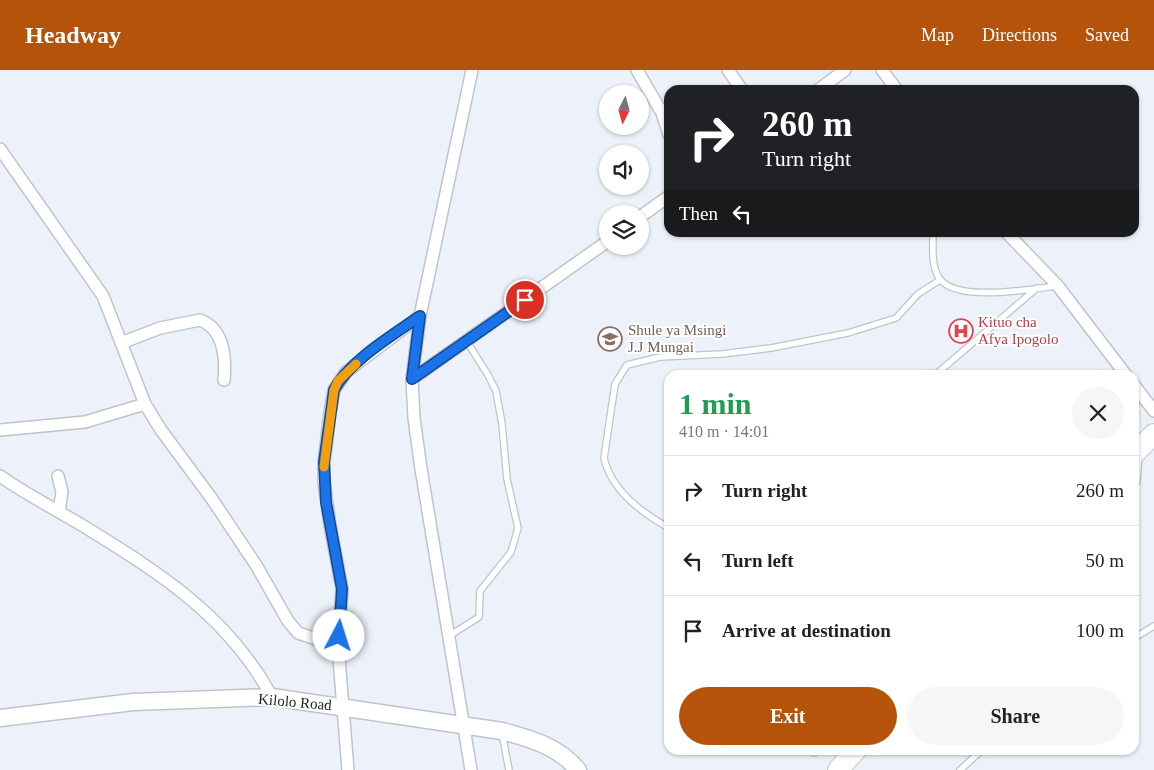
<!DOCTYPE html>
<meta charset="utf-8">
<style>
:root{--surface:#fff;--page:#f6f6f6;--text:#222;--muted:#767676;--line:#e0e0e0;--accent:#b45309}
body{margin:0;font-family:Georgia,serif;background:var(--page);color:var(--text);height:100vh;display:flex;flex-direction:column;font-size:19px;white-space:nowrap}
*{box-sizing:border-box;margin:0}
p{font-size:16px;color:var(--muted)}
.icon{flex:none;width:28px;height:28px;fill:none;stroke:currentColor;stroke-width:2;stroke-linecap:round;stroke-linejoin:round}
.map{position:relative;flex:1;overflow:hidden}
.drawer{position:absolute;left:664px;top:300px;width:475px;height:385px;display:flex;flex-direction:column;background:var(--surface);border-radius:15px;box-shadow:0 1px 4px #0004}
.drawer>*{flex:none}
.hud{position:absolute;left:664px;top:15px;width:475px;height:152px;border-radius:15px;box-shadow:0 1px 4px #0004;background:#202124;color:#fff;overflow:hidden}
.needle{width:32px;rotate:186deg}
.fabs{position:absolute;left:599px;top:15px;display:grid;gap:10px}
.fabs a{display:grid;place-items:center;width:50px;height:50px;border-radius:50%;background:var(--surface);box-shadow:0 1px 4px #0004;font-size:25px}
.pin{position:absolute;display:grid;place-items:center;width:42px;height:42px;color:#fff;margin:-21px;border:2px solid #fff;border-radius:50%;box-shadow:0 1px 5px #0007}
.me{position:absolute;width:55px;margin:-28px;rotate:5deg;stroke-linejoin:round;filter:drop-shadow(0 0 4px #0008)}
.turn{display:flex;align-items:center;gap:18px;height:105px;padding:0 15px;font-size:22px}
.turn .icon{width:65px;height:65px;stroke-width:2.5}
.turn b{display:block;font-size:35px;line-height:42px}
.then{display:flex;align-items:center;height:48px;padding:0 15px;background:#0003;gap:10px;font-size:19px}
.round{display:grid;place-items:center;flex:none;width:52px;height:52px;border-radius:26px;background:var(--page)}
.headline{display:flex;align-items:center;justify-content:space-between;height:85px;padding:0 15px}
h1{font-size:30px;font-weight:700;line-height:38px;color:#1e9e55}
.cta{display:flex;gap:10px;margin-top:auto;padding:10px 15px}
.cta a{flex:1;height:58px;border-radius:30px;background:var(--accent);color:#fff;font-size:20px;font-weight:700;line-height:58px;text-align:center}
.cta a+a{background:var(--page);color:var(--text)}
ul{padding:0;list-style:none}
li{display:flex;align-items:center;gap:15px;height:70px;padding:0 15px;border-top:1px solid var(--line)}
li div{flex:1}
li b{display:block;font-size:19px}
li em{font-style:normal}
header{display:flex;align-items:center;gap:30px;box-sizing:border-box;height:70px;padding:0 25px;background:var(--accent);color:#fff}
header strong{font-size:24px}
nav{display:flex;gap:28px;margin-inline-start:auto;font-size:18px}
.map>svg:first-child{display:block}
</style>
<header>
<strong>Headway</strong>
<nav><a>Map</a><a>Directions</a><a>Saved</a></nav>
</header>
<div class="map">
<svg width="1154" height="700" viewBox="0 0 1154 700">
<rect width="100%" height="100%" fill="#edf2fa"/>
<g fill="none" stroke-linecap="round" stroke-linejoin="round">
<g stroke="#bfc4cc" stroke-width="8">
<path id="lane" d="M933,162C933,176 931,196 939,208C956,233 1031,219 1056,216
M935,305L1037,218
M1134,418L1137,411L1139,385
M669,458C642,443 611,420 604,388L615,314L627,295L660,287L722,284L771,278L848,263L896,248L918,224L940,210
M449,566L479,547L480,521L511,482L518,458L507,409L502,354L496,321L488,305L466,270
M1134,568L1154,556
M502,663L509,700
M814,683L816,680
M960,700L982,680"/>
</g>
<g stroke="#bfc4cc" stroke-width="14">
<path id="street" d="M637,0L662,43L669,65
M728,0L742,20
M882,0L897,20
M818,20L845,0
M0,79L103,226L145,334L161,360L212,429L256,495L288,551L298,563L338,576
M640,147L669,126
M1006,162L1058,216L1126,305
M121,273L160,258L200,250C224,259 226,288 224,310
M412,309L608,171
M1134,315L1154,341
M0,360L85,352L145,334
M0,406C27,425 57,440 85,457C161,504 228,546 272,627
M58,406L62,422L59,442
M348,700L338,576L342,519L330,455L324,412V392L330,342L334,320L346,302L420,246
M471,700L421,399L414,348L412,309L420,246L472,0"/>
</g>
<g stroke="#bfc4cc" stroke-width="19">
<path id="secondary" d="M0,648L133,632L272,627L502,661C531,669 558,676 578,700"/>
</g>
<g stroke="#bfc4cc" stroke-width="22">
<path id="highway" d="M1134,384L1154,364
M838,700L856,680"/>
</g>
<use href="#lane" stroke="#fff" stroke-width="5.5"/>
<use href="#street" stroke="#fff" stroke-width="11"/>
<use href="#secondary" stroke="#fff" stroke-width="16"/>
<use href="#highway" stroke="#fff" stroke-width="20"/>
</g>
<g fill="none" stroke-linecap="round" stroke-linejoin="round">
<g stroke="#114b97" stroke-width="12">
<path id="route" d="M339,566L342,519L326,432L324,392L334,320C349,291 393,265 420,246L412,309L525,230"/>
</g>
<use href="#route" stroke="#1a73e8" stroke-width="9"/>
<path stroke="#f59e0b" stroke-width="9" d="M324,397L334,320L338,311L356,294"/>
</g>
<defs>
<g id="hospital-ring" transform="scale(1.25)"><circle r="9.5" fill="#fff" stroke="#e0444e" stroke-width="1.5"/><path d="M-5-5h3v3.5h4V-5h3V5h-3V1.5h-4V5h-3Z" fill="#e0444e"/></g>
<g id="school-ring" transform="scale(1.25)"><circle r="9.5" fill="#fff" stroke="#8d6e63" stroke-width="1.5"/><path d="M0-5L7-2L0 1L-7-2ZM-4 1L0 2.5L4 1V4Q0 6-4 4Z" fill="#8d6e63"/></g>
</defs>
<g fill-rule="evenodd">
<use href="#hospital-ring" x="961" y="261"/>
<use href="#school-ring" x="610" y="269"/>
</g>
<g text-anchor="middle" stroke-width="4" stroke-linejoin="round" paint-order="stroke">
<g font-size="15" fill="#be3a42" stroke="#fff" text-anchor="start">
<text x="978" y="257">Kituo cha<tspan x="978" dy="17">Afya Ipogolo</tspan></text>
</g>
<g font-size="15" fill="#785e54" stroke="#fff" text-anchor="start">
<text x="628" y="265">Shule ya Msingi<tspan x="628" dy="17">J.J Mungai</tspan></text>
</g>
<g font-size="15" fill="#242629" stroke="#fff">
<text transform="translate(295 632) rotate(5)" y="5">Kilolo Road</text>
</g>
</g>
</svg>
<div class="fabs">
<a><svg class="needle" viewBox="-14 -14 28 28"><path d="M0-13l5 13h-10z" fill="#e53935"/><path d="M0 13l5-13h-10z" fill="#767676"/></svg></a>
<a><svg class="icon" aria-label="sound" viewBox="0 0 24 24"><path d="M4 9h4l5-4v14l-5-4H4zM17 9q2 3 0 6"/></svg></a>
<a><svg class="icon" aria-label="layers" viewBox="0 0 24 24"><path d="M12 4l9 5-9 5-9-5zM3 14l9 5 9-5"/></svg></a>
</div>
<div class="pin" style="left:525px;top:230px;background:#d93025"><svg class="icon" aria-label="arrive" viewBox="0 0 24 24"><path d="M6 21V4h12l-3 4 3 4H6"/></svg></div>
<svg class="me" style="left:339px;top:566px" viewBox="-20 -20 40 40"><circle r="19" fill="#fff"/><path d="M0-13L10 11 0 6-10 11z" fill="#1a73e8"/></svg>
<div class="hud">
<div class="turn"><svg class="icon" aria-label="right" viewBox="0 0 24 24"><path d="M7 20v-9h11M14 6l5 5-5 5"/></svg><div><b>260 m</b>Turn right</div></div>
<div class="then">Then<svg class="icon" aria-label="left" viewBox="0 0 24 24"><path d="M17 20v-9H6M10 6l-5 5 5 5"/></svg></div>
</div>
<section class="drawer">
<div class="headline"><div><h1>1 min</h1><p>410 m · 14:01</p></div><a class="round"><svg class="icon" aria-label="close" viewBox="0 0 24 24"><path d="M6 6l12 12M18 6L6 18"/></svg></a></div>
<ul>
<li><svg class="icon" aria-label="right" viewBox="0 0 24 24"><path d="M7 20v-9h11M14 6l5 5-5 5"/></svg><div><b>Turn right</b></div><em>260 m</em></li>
<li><svg class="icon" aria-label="left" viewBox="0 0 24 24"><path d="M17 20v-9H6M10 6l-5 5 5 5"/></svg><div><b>Turn left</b></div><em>50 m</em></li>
<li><svg class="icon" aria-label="arrive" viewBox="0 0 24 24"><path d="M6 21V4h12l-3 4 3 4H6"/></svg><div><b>Arrive at destination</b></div><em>100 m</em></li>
</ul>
<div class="cta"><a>Exit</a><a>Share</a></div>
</section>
</div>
